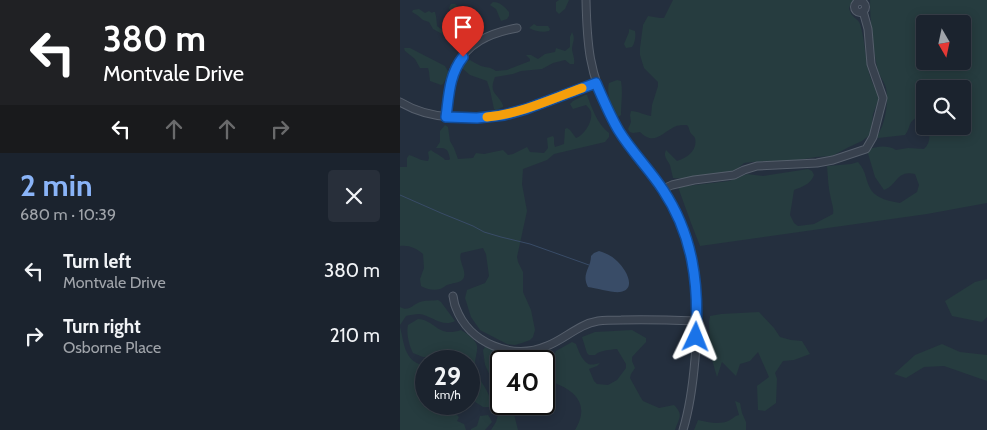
<!DOCTYPE html>
<meta charset="utf-8">
<style>
:root{--surface:#1b232e;--page:#282f3a;--text:#f1f3f6;--muted:#a0a4aa;--line:#39404a;--accent:#8ab4f8}
body{margin:0;font-family:Cabin,sans-serif;background:var(--page);color:var(--text);height:100vh;display:flex;flex-direction:column;font-size:19px;white-space:nowrap}
*{box-sizing:border-box;margin:0}
p{font-size:16px;color:var(--muted)}
.icon{flex:none;width:28px;height:28px;fill:none;stroke:currentColor;stroke-width:2;stroke-linecap:round;stroke-linejoin:round}
.map{position:relative;flex:1;overflow:hidden}
.sheet{display:flex;flex-direction:column;background:var(--surface);width:400px}
.sheet>*{flex:none}
.hud{background:#202124;color:#fff;overflow:hidden}
.needle{width:32px;rotate:171deg}
.fabs{position:absolute;left:516px;top:15px;display:grid;gap:10px}
.fabs a{display:grid;place-items:center;width:55px;height:55px;border-radius:5px;background:var(--surface);box-shadow:0 2px 12px #0003,0 0 0 1px var(--line);font-size:25px}
.speed{position:absolute;left:15px;top:350px;display:flex;gap:10px;font-size:25px;font-weight:700;text-align:center}
.speed>*{display:grid;place-content:center;width:65px;height:65px;border-radius:50%;background:var(--surface);box-shadow:0 2px 12px #0003,0 0 0 1px var(--line);line-height:1}
.speed small{font-size:12px;font-weight:400}
.speed .limit{border:2px solid #111;border-radius:8px;background:#fff;color:#111}
.pin{position:absolute;display:grid;place-items:center;width:42px;height:42px;color:#fff;margin:-51px -21px;border-radius:50% 50% 50% 0;rotate:-45deg;box-shadow:0 0 5px #0007}
.pin .icon{rotate:45deg}
.me{position:absolute;width:55px;margin:-28px;rotate:2deg;stroke-linejoin:round;filter:drop-shadow(0 0 4px #0008)}
.turn{display:flex;align-items:center;gap:18px;height:105px;padding:0 20px;font-size:22px}
.turn .icon{width:65px;height:65px;stroke-width:2.5}
.turn b{display:block;font-size:35px;line-height:42px}
.lanes{display:flex;align-items:center;height:48px;padding:0 20px;background:#0003;justify-content:center;gap:25px;direction:ltr}
.lanes .off{opacity:.35}
.round{display:grid;place-items:center;flex:none;width:52px;height:52px;border-radius:5px;background:var(--page)}
.overview{display:flex;align-items:center;justify-content:space-between;height:85px;padding:0 20px}
h1{font-size:30px;font-weight:700;line-height:38px;color:var(--accent)}
ul{padding:0;list-style:none}
li{display:flex;align-items:center;gap:15px;height:65px;padding:0 20px}
li div{flex:1}
li b{display:block;font-size:19px}
li em{font-style:normal}
main{display:flex;flex:1;min-height:0}
.map>svg:first-child{display:block}
</style>
<main>
<section class="sheet">
<div class="hud">
<div class="turn"><svg class="icon" aria-label="left" viewBox="0 0 24 24"><path d="M17 20v-9H6M10 6l-5 5 5 5"/></svg><div><b>380 m</b>Montvale Drive</div></div>
<div class="lanes"><svg class="icon" aria-label="left" viewBox="0 0 24 24"><path d="M17 20v-9H6M10 6l-5 5 5 5"/></svg><svg class="icon off" aria-label="ahead" viewBox="0 0 24 24"><path d="M12 20V5M6 11l6-6 6 6"/></svg><svg class="icon off" aria-label="ahead" viewBox="0 0 24 24"><path d="M12 20V5M6 11l6-6 6 6"/></svg><svg class="icon off" aria-label="right" viewBox="0 0 24 24"><path d="M7 20v-9h11M14 6l5 5-5 5"/></svg></div>
</div>
<div class="overview"><div><h1>2 min</h1><p>680 m · 10:39</p></div><a class="round"><svg class="icon" aria-label="close" viewBox="0 0 24 24"><path d="M6 6l12 12M18 6L6 18"/></svg></a></div>
<ul>
<li><svg class="icon" aria-label="left" viewBox="0 0 24 24"><path d="M17 20v-9H6M10 6l-5 5 5 5"/></svg><div><b>Turn left</b><p>Montvale Drive</p></div><em>380 m</em></li>
<li><svg class="icon" aria-label="right" viewBox="0 0 24 24"><path d="M7 20v-9h11M14 6l5 5-5 5"/></svg><div><b>Turn right</b><p>Osborne Place</p></div><em>210 m</em></li>
</ul>
</section>
<div class="map">
<svg width="587" height="430" viewBox="0 0 587 430">
<rect width="100%" height="100%" fill="#242f3e"/>
<path fill="#263c3f" fill-rule="evenodd" d="M159,0H169L165,9L159,14L156,11V2Z
M273,0H453L449,8C449,9 451,14 452,15C455,19 458,19 460,24C468,50 463,72 480,96L473,114L471,134L462,141L449,147L432,156L416,157L380,163L376,161L352,162L344,163L335,171L288,179L273,178C272,174 271,169 270,165C267,159 263,157 266,150L277,161C287,158 298,150 295,138C294,136 291,134 290,132C289,129 289,127 287,125C283,125 278,125 274,127C262,133 254,146 240,132L233,133L230,132L228,129L231,122L230,115L231,111C238,111 244,115 251,116L252,105L258,86V82L244,68L240,55V48L243,25L248,16L260,18H264Z
M470,0H587V203L527,214L300,246L291,223L278,187L329,181L347,174L363,176L408,169L412,171L414,175C411,184 402,187 394,190L390,215L394,223L398,226L414,224L433,214C434,208 432,205 431,199C428,188 428,177 427,166L451,164L458,162C467,172 465,180 471,190C477,199 490,201 500,203L517,192L519,185L515,174C496,170 498,185 484,190L475,177L467,150C477,146 487,145 496,150L508,148L524,149C531,142 530,135 528,126H562V89H525V118L523,116C507,119 512,126 505,135L478,138L476,137C485,127 489,101 486,88C484,80 478,75 477,67C473,46 470,21 470,0ZM525,24H562V61H525Z
M93,2C100,2 105,7 109,12V16L107,19L101,21L96,9L90,5Z
M51,4H55C60,7 64,13 64,19L62,20L51,12L49,8Z
M19,9L25,13L29,11L32,13L33,12H35L36,16L37,26C43,31 49,35 57,38L61,49L57,48L46,36L33,29L29,22L23,20L17,15L12,12L13,10Z
M134,24L137,26H148L150,29L149,31C142,33 135,31 129,28Z
M229,29L235,31C236,36 235,43 232,47L226,48L224,44L229,32Z
M172,32C176,40 172,42 172,50C173,55 175,59 174,64H170L165,60L153,63L142,69L121,71L113,74L95,77C88,94 98,93 103,105V107L96,110L94,109L90,90L87,81L70,75L63,69V67L65,62L70,60C73,62 77,64 81,66C87,68 89,66 96,71L107,70L130,61V59L126,55H131L138,59L145,54L155,52L156,48L165,51L170,47V37Z
M4,48H10L45,66L49,73L43,84L41,85L30,81L29,72L28,68H20L15,59L5,51Z
M217,80L221,81C223,92 221,103 221,115L218,117C211,108 206,93 209,83Z
M185,95H187C192,108 197,124 209,133V137L205,142L154,154L147,160L123,169L122,184L127,211L117,257L118,262L123,272V292L131,310L135,330L133,337L130,340L122,343L115,345L107,344L80,330L71,317L65,298L67,290L85,283L89,276L86,254L83,248L61,253C58,261 66,269 64,277C62,283 56,282 51,284C46,284 44,288 40,289C34,291 26,289 21,286L20,279L24,268L23,254C16,248 9,245 0,246V167H7V158L9,155C16,157 21,161 28,161L29,158L28,152L31,150C36,154 42,156 45,160H49L50,159C48,148 46,148 36,148L40,142V131L45,125L48,127L50,141L54,148L58,159L73,158L76,153L84,154L103,150L108,155L113,154L127,147L130,152L144,153L148,148L147,138L153,136L154,138V144L155,147L164,144L165,129L167,128L170,130L176,138C184,135 193,122 191,112C190,109 188,107 186,105L173,109L170,104L173,101Z
M587,279V317L582,322L552,316L545,301L575,282Z
M38,300L41,302L55,321C42,328 31,315 19,314C15,314 10,315 6,316L0,325V307C9,312 12,305 20,302C25,300 32,301 38,300Z
M359,312L374,328L380,337L391,340L402,341L410,354L394,360L383,361L375,373L377,379L376,403L365,411L358,410L357,386L369,377L358,352L350,361L340,364L336,376L322,362L317,377L310,353L309,322L310,316L321,314Z
M18,319C36,320 37,338 61,330C66,333 73,338 76,343C80,350 72,362 76,371C80,383 93,394 90,407H83L69,398V361H53L45,358L23,357L13,353C9,345 6,333 8,325Z
M0,327C4,342 4,358 19,364L21,368L19,375L22,390L26,392V404H49V408L59,417L57,421L64,424L66,430H0Z
M232,330L246,338V342L232,357V361L235,368L231,374L230,378L241,398L243,401L259,408L274,405C284,415 279,418 275,430H175C193,400 169,387 144,379V361H133L132,358C139,355 145,360 152,358L156,351L172,342L176,344C178,350 182,360 187,363C190,366 196,364 200,363L197,366L189,369L194,381L197,384L208,385L217,380L226,368V364L217,349C209,350 201,350 195,355H189L187,353L182,337L195,332Z
M542,344L560,352L587,355V381L544,366L524,367L506,378L494,374L515,355Z
M85,347H89L103,355L118,358L120,360L101,361V404H134V407C127,412 121,409 114,407L113,410L118,430H91L96,422L99,411L97,390L85,365L83,350Z
M335,401L340,403L342,413L346,422V430H294L298,420C307,422 319,425 328,421C333,419 334,416 339,415Z
M88,415L90,418L92,422L85,430H71V429L77,426L80,416Z"/>
<path fill="#394c67" d="M199,251C206,253 212,256 217,261C225,268 238,289 220,292C213,293 196,288 188,287C181,274 191,268 191,256L194,253Z"/>
<g fill="none" stroke-linecap="round" stroke-linejoin="round">
<path stroke="#394c67" stroke-width="1" d="M0,195L41,213L73,226L84,232L101,237L130,244L189,265"/>
<g stroke="#565f6c" stroke-width="9">
<path id="minor" d="M186,0C187,44 189,74 210,114C213,120 216,128 220,134C237,156 256,177 270,201C298,251 300,303 295,359C293,383 290,407 283,430
M454.5 7a5.5 5.5 0 1 1 11 0a5.5 5.5 0 1 1-11 0Z
M0,102C15,111 34,116 51,117C104,122 148,102 196,83
M46,117C48,102 48,84 54,70C66,43 90,33 117,28
M263,189L272,185L294,180L334,175L344,170L357,166L417,163L433,160L466,149L473,137L483,98L471,64L468,29L463,11
M53,296C54,300 54,304 56,308C69,343 112,361 147,346C165,339 179,324 198,321C206,320 214,320 221,320C246,319 272,320 297,321"/>
</g>
<use href="#minor" stroke="#38414e" stroke-width="7"/>
</g>
<g fill="none" stroke-linecap="round" stroke-linejoin="round">
<g stroke="#114b97" stroke-width="12">
<path id="route" d="M63,57C49,75 49,95 46,117L77,118L104,115L126,109L196,83C203,99 210,116 219,131C232,152 250,170 263,190C293,235 299,284 296,337"/>
</g>
<use href="#route" stroke="#1a73e8" stroke-width="9"/>
<path stroke="#f59e0b" stroke-width="9" d="M87,117C120,114 151,99 182,88"/>
</g>
</svg>
<div class="fabs">
<a><svg class="needle" viewBox="-14 -14 28 28"><path d="M0-13l5 13h-10z" fill="#e53935"/><path d="M0 13l5-13h-10z" fill="#a0a4aa"/></svg></a>
<a><svg class="icon" aria-label="search" viewBox="0 0 24 24"><circle cx="10" cy="10" r="6"/><path d="M15 15l6 6"/></svg></a>
</div>
<div class="speed"><div>29<small>km/h</small></div><div class="limit">40</div></div>
<div class="pin" style="left:63px;top:57px;background:#d93025"><svg class="icon" aria-label="arrive" viewBox="0 0 24 24"><path d="M6 21V4h12l-3 4 3 4H6"/></svg></div>
<svg class="me" style="left:296px;top:337px" viewBox="-20 -20 40 40"><path d="M0-17L14 15 0 8-14 15z" fill="#1a73e8" stroke="#fff" stroke-width="4"/></svg>
</div>
</main>
